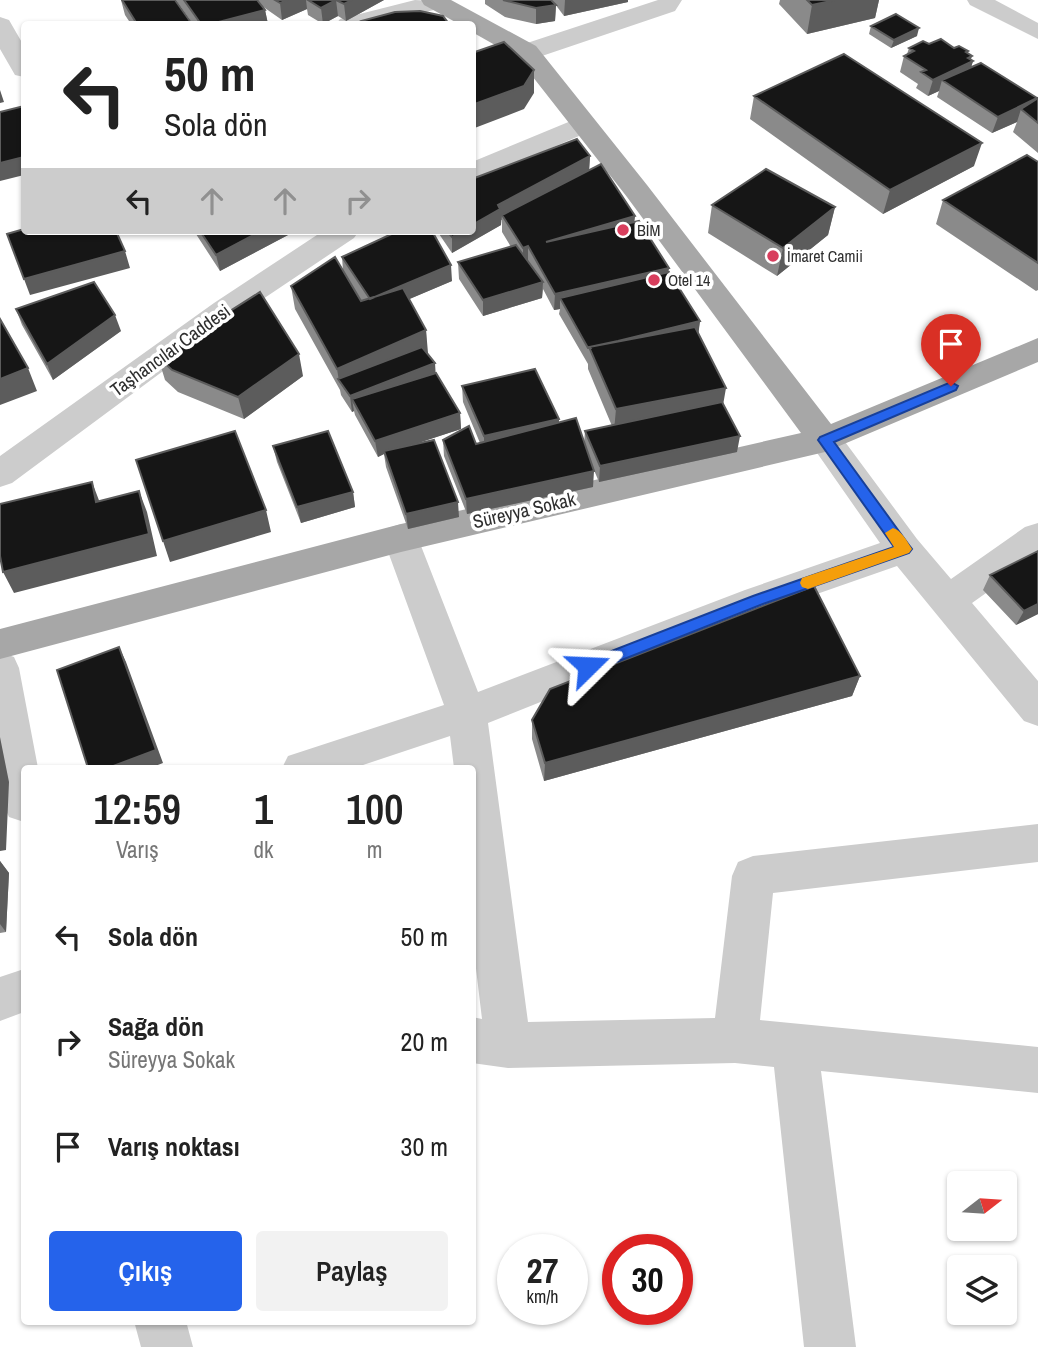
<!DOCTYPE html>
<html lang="tr">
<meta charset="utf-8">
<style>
:root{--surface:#fff;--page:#f2f2f2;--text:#222;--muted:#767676;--accent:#2563eb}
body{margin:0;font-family:"Archivo Narrow",sans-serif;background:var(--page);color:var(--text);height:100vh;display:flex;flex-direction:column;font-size:26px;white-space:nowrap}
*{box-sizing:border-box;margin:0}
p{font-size:23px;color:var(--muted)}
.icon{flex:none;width:38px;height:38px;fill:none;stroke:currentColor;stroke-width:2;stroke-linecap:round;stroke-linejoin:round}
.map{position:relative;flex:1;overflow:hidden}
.panel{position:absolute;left:21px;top:765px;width:455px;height:560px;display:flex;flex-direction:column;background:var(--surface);border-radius:7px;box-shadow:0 2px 5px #0004}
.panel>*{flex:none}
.guide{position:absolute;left:21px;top:21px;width:455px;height:214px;border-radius:7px;box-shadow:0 2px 5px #0004;background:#fff;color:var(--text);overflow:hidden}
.needle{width:46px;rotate:73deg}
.fabs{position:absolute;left:947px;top:1171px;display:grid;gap:14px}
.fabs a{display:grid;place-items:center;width:70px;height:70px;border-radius:7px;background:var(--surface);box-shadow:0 2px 5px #0004;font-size:35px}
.speed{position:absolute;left:497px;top:1234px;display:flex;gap:14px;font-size:35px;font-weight:700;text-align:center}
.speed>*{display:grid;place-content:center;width:91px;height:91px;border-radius:50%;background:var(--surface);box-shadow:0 2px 5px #0004;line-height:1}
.speed small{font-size:18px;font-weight:400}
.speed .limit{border:10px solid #d22;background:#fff;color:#111}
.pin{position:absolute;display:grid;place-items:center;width:60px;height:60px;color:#fff;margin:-72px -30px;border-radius:50% 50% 50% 0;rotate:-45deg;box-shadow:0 0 7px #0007}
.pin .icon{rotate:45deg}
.me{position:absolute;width:77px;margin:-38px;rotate:69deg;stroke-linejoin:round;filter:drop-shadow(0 0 5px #0008)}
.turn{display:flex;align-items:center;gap:24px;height:147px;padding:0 28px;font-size:32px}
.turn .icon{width:91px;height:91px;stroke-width:2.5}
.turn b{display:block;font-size:49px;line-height:60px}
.lanes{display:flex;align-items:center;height:66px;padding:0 28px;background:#0003;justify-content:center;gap:35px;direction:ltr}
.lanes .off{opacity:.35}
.eta{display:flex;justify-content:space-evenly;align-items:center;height:119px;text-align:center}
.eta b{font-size:42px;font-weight:600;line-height:49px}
.button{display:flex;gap:14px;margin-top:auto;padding:14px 28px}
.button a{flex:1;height:80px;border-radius:7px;background:var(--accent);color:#fff;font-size:28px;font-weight:600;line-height:80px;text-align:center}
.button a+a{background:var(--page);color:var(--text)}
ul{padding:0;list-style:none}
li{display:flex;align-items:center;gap:21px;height:105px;padding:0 28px}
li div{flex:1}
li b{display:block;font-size:26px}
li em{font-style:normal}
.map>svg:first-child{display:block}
</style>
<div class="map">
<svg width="1038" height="1347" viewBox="0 0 1038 1347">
<rect width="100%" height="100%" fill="#fff"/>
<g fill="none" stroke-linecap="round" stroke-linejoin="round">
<path fill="#ccc" fill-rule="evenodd" d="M967,0H995L1038,23V39L970,5Z"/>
<path fill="#ccc" fill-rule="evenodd" d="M415,0L450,2L446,7L377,24H336L340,19Z
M658,0H682L675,11L536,58L527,60L518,58L514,52L518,46Z
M0,17L9,20L24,46V77L15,75L0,49Z
M583,116L593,118L597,124L593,130L472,182V162Z
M323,231H359L354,238L236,317L12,483L0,487V456L214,303Z
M825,428L837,431L917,539L951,579L1025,527L1038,523V556L972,603L1038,681V726L1024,721L897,566L771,610L488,723L528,1022L715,1018L732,876L738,862L753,856L1038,824V862L773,893L760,1020L1038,1047V1093L821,1071L856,1347H804L774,1067L735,1063L508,1068L472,1063V1017L482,1019L472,935V768H454L450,736L354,768H282L288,756L444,705L383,538L388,528L401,524L414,528L478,692L745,590L880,543L808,440L813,431Z
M0,652L14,657L19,668L38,768H24V822L9,817L3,804L0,783Z
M24,969V1012L0,1021V977Z
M134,1321H186L193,1347H141Z"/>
<path fill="#a7a7a7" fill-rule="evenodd" d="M421,0H451L536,46L647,185L831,424L1038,338V362L825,452L401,552L0,659V629L401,524L801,433L627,197L518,58L472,32V24H459L424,5Z"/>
</g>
<path fill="#8a8a8a" d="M121,0H175L192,24H131L125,15Z
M176,0H384L346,21L338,16L323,24L308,15L307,9L282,20L262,6L265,10L268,24H193Z
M485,0H551L556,5L555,21L536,24L505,17L485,4Z
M552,0H628V2L564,16Z
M780,0H879L875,18L807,34L779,4Z
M871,26L917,36L891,48L869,34Z
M929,44L954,48L967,53L973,61L971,67L1038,98V153L1013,132L1017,122L992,133L937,97L939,91L928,96L916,88L918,84L900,72L904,56L907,54L909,48Z
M754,96L974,166L883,214L750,119Z
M590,156L589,170L635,216L634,222L700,321L698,333L723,403L737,452L599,482L591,463L593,487L467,514L444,456L443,440L476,444L480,443L463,402L462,386L559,419V423L584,444L585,431L612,426L588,369V364L559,314L560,309L554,310L543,289L542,298L483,316L459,279L458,262L511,247L502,232V220H501V225L452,253L437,231H472Z
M1038,162V290L1036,291L936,224L943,200Z
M712,205L835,207L828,235L777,276L708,233Z
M194,231H287L288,235L220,271Z
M342,257L452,281L409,299L426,330L427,353L435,373L460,413L461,429L417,443L459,517L408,529L386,467L384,454L378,457L355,415L354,411L352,412L341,395L340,390L295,309L291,286L343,271Z
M16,309L121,331L53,380L22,325Z
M158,357L303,376L244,419L178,392L165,380Z
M273,446L353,492L355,507L301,523L277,462Z
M1038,551V614L1016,625L983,590L990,575Z
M860,676L852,696L544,781L532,739V720Z
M0,861L9,873L6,932L0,933Z"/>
<path fill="#5c5c5c" d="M288,0H306L307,9L282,20L280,3Z
M336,0L338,16L323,24L321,8Z
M352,0H384L346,21L344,4Z
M565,0H628V2L564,16Z
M836,0H879L875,18L807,34L812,5Z
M556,5L555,21L536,24V8Z
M265,10L268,24H211Z
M919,28L917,36L891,48L894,40Z
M968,51L964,65L968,58L972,56L970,62L973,61L968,78L942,80L939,91L928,96L933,80Z
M534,70V93L524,109L472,129V105Z
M0,90L4,102L0,103Z
M1037,98L1021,109L1017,122L992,133L998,117Z
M982,143L974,166L883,214L890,190Z
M590,156L589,172L502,215L501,225L452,253V237L462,231H472V225L498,205Z
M24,157V175L0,181V163Z
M835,207L828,235L777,276L783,248Z
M635,216L633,232L546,242Z
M261,231H287L288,235L220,271L216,255Z
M528,246V262L523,264V248Z
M125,251L130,268L30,295L24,279Z
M451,265L452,281L372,315L370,299Z
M669,268L667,284L560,298V309L554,310L555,294Z
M543,282L542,298L483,316V300Z
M115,315L121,331L53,380L47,364Z
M700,321L698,337L590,348Z
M426,330L428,353L345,390L339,381L337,369Z
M299,354L303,376L244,419L238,397Z
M435,363L436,379L352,399L354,411L352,412L350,396Z
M28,368L37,391L0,405V379Z
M726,388L722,411L614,431L616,409Z
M460,413L461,429L385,454L384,451V454L378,457L375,441Z
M559,419L558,435L484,452V436Z
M740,436L737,452L599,482L600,466Z
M594,471L593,487L467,514L466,499Z
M92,482L100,503L96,502Z
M139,491L147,512L157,556L14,593L3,572Z
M353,492L355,507L301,523L297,507Z
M458,502L459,517L408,529L406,514Z
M266,510L271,532L170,562L163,541Z
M1038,604V614L1016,625L1024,611Z
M119,647L126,662L163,763L150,768H108Z
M860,676L852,696L544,781L545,763Z
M0,737L9,782L6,850L0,851Z
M0,861L9,873L6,932L0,924Z"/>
<path fill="#161616" stroke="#5c5c5c" stroke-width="2" d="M122,0H175L192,24H137Z
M184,0H257L265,10L211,24H201Z
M275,0H288L280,3Z
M308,0H336L321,8Z
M336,0H352L344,4Z
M503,0H551L556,5L536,8Z
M807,0H836L812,5Z
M420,11L443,16L449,24H363L361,21L395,12Z
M896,14L919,28L894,40L871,26Z
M941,39L954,48L959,46L968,51L966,52L972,56L968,58L973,61L933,80L921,72L926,70L904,56L914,51L909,48L923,41L929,44Z
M504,42L534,70L524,86L472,105V53Z
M844,54L982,143L890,190L754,96Z
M981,63L1037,98L998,117L942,80Z
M1038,98V123L1021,109Z
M24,106V157L0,163V112Z
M577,139L590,156L498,205L500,209L472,225V179Z
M1027,155L1038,162V263L943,200Z
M601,164L635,216L546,242L639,221L669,268L555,294L528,246L523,248L502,215Z
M766,169L835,207L783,248L712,205Z
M24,229V231H116L125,251L24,279L7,234Z
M200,231H261L216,255Z
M398,231H432L451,265L370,299L342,257Z
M447,231H462L452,237Z
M516,245L543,282L483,300L458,262Z
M335,257L361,301L403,288L426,330L337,369L291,286Z
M669,272L700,321L618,341L589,347L590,348H588L560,298Z
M94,282L115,315L47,364L16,309Z
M260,292L299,354L238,397L172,370L158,357Z
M0,319L28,368L0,379Z
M695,327L726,388L616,409L589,347Z
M422,347L435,363L350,396L338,379Z
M535,369L559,419L484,436L462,386Z
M436,373L460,413L375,441L352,399Z
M722,402L740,436L600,466L585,431Z
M576,418L594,471L466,499L443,440L469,426L476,444Z
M235,431L266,510L163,541L136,460Z
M328,431L353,492L297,507L273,446Z
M434,440L458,502L406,514L384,451Z
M92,482L96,502L139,491L149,534L3,572L0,556V504Z
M1038,551V604L1024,611L990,575Z
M814,586L860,676L545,763L532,720L550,689Z
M119,647L156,750L108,768H88L57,670Z"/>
<path fill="#2563eb" stroke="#184099" stroke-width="2" d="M951,382L958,386L956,390L834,442L909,545L912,549L909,553L763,604L594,671H583L580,666L583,662L753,596L894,547L818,440L820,437Z"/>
<path fill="#f59e0b" d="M893,528C901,530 907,541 912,549L909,553L808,589L802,587L800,583L802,578L894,547L885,533Z"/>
<g fill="#d83e5d" stroke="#fff" stroke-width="2.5">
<circle cx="623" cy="230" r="7"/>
<circle cx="773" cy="256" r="7"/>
<circle cx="654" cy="280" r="7"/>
</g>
<g text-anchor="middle" stroke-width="7" stroke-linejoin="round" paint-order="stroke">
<g font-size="16" fill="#2f2f2f" stroke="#fff" text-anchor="start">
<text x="637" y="236">BİM</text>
<text x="787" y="262">İmaret Camii</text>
<text x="668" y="286">Otel 14</text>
</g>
<g font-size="19" fill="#2f2f2f" stroke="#fff">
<text transform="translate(170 350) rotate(-36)" y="7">Taşhancılar Caddesi</text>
<text transform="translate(524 510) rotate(-13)" y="7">Süreyya Sokak</text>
</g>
</g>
</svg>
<div class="fabs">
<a><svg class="needle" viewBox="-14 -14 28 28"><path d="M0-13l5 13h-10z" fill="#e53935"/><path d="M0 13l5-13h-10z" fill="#767676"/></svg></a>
<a><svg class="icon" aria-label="layers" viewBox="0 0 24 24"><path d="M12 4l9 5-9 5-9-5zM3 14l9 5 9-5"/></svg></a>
</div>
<div class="speed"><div>27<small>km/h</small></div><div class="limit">30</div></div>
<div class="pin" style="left:951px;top:386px;background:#d93025"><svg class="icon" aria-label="arrive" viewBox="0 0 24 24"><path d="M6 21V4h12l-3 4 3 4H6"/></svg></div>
<svg class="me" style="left:588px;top:666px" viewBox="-20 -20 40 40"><path d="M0-17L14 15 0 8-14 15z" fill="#2563eb" stroke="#fff" stroke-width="4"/></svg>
<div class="guide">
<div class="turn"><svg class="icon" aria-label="left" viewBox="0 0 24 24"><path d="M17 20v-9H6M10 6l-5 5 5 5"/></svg><div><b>50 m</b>Sola dön</div></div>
<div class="lanes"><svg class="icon" aria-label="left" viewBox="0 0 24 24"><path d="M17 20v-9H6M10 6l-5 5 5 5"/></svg><svg class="icon off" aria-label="ahead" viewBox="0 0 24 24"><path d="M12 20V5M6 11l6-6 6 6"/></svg><svg class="icon off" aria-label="ahead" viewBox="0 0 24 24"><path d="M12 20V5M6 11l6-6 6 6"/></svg><svg class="icon off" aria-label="right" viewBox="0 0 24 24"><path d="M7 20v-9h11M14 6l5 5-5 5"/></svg></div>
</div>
<section class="panel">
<div class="eta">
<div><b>12:59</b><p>Varış</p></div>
<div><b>1</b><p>dk</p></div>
<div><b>100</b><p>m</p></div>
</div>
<ul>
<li><svg class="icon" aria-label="left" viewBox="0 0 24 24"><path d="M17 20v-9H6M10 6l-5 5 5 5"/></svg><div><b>Sola dön</b></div><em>50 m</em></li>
<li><svg class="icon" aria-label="right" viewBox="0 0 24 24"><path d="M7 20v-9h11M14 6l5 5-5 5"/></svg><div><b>Sağa dön</b><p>Süreyya Sokak</p></div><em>20 m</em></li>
<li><svg class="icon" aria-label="arrive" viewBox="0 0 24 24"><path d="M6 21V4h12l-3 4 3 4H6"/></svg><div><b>Varış noktası</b></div><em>30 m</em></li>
</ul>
<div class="button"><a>Çıkış</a><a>Paylaş</a></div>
</section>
</div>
